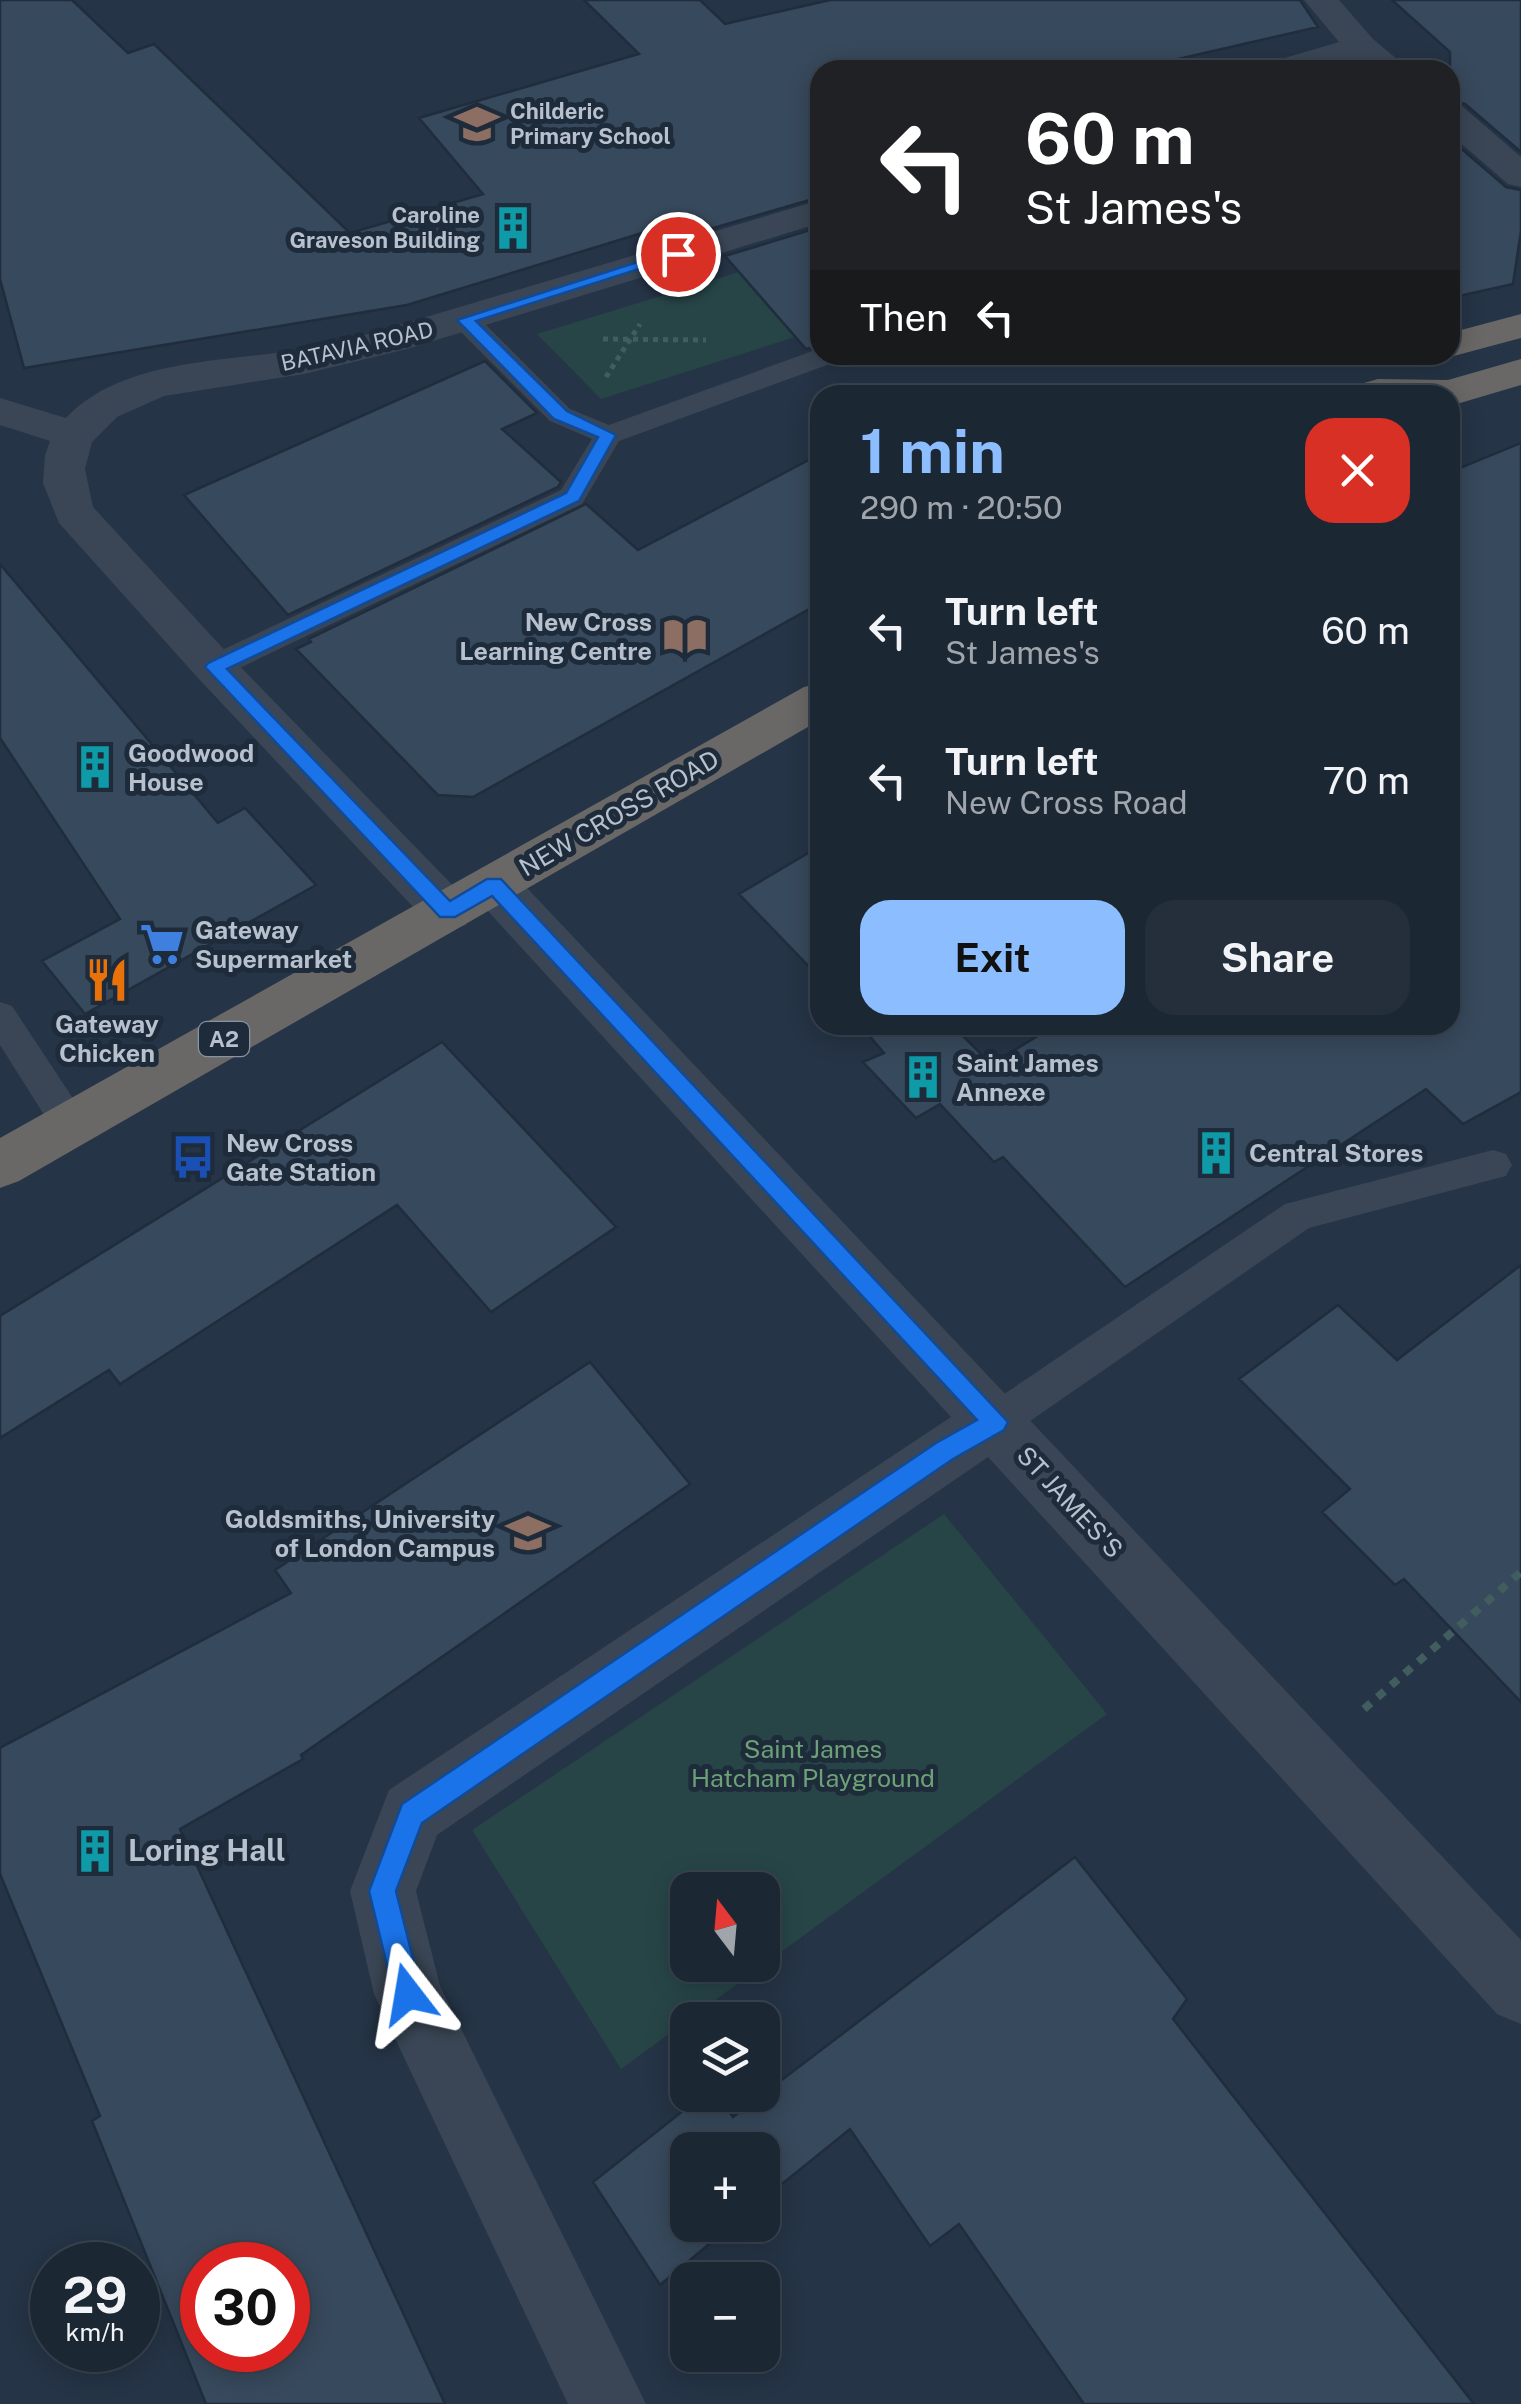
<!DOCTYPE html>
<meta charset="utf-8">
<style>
:root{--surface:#1c2734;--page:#252f3c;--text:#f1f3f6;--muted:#a0a5ac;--line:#3a444f;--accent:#8cbdff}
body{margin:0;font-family:"Public Sans",sans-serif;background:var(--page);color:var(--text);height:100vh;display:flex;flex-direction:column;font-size:38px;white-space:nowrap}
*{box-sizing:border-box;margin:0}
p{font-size:32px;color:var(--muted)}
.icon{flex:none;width:55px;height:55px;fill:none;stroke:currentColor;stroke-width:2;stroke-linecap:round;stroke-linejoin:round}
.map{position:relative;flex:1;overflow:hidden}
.side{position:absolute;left:810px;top:385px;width:650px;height:650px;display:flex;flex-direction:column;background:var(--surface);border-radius:30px;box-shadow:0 5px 25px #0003,0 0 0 2px var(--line)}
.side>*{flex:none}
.hud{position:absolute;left:810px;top:60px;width:650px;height:305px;border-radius:30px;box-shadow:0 5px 25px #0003,0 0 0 2px var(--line);background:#202124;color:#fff;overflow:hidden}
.needle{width:65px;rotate:344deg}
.controls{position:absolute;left:670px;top:1872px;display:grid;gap:20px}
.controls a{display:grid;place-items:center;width:110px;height:110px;border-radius:20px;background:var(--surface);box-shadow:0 5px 25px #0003,0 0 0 2px var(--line);font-size:50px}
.speed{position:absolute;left:30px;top:2242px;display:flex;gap:20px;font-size:50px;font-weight:700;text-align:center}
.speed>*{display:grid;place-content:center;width:130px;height:130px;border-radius:50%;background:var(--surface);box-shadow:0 5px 25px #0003,0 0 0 2px var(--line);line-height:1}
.speed small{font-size:25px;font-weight:400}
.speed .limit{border:15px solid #d22;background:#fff;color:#111}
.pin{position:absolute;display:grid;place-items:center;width:85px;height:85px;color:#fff;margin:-42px;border:5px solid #fff;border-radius:50%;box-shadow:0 2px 10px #0007}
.me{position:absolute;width:110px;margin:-55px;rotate:346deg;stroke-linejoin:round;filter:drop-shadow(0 0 8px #0008)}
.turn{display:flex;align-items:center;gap:35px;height:210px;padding:0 50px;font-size:45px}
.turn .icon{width:130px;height:130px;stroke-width:2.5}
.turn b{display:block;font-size:70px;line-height:85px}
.then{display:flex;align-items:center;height:95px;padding:0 50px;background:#0003;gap:20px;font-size:38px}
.round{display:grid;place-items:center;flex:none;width:105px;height:105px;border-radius:30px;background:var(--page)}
.head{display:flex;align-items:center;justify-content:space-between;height:170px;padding:0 50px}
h1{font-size:60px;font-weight:700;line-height:75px;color:var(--accent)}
.primary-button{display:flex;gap:20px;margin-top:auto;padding:20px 50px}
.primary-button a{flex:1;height:115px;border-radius:30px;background:var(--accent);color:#111;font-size:40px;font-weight:700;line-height:115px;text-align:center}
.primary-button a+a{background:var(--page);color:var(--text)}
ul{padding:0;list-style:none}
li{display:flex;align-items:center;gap:30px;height:150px;padding:0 50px}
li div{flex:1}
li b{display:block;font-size:38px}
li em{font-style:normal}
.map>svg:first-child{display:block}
</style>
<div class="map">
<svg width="1521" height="2404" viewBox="0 0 1521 2404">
<rect width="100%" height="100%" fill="#253446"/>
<path fill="#274547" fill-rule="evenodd" d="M739,272L795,337L601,399L537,334Z
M944,1514L1107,1714L621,2069L472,1830ZM688,1890H762V1965H688Z"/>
<path fill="#37495c" stroke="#202d3d" stroke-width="2.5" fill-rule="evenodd" d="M0,0H72L128,53L154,44L350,233L483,194L419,118L639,54L584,0H700L725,24L830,0H1300L1318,27L1130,70H820V197L703,231L691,218L407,305L24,368L0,279Z
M1392,0H1521V152L1465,104L1450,101V52Z
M1450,139L1506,187L1521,190V231L1513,284L1450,298Z
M820,227V346L806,349L725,256Z
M485,361L537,413L502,429L561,482L558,487L288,615L184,495Z
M1521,443V1092L1463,1124L1426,1089L1125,1287L1003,1157L994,1162L940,1104L916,1118L863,1062L884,1053L860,1025H952L991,1064L1056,1025H1450V472Z
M820,454V603L473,797L438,795L296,649L311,642L309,639L586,504L638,550Z
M0,564L218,823L245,808L316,885L85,1014L42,961L120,919L0,738Z
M820,846V978L739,894Z
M442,1042L616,1227L491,1312L397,1205L120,1384L109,1370L0,1438V1316Z
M1521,1265V1702L1404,1579L1395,1585L1322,1512L1350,1489L1239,1379L1338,1305L1397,1360Z
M590,1362L690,1484L301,1755L303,1759L180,1829L445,2404H206L92,2121L100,2116L0,1874V1748L291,1593L275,1570ZM202,2265H288V2350H202Z
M1075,1857L1187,1999L1173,2019L1474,2404H1084L959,2224L930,2246L850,2129L762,2200V2150H688V2225H732L660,2285L593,2182L703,2095H718L733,2117Z"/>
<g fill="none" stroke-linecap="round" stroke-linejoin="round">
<path stroke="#415d5e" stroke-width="5" stroke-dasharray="5 5" stroke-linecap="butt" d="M603,339L706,340
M606,377L640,324"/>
<path stroke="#415d5e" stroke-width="8" stroke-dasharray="9 9" stroke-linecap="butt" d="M1364,1709L1521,1572"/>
<path fill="#3a4655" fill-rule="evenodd" d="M465,312L475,314L570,409L609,425L818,349L820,355H842L838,361L619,441L582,504L225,675L214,678L203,675L198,667L203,659L561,490L592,439L550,421L455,326L451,320L455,314Z
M0,1002L12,1006L84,1115L89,1126L84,1137L71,1141L58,1137L0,1045Z
M1493,1150L1506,1154L1512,1165L1506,1176L1309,1228L1010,1435L996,1440L982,1435L976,1422L982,1409L1285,1204Z"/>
<path fill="#3a4655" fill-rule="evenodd" d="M1304,0H1339L1373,39L1410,70H1370L1356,59L1321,70H1266L1271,62L1339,42Z
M1450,104L1463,107L1521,157V187L1508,184L1450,134Z
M820,200V223L407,349L304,374L164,396L117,417L92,442L85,469L93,507L230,656L466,899L473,912L466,925L448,931L430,925L198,678L59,523L43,483L45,455L50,441L0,425V398L66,418C122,358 227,362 302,349C328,345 353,338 379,331Z
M494,866L512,872L1521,1940V2024L1497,2014L988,1457L437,1835L416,1891L440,1986L646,2404H568L374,1994L350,1891L389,1790L951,1417L476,898L469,885L476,872Z"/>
<path fill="#6a6866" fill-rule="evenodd" d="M1521,314V338L1450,357L1441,355H1450V333Z
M1521,359V385L1450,406V395L1357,392L1364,383L1378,379L1448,380Z
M820,683V720L19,1181L0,1188V1138L804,687Z"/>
</g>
<path fill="#1a73e8" stroke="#114b97" stroke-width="2.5" d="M672,251L686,254L476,321L567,411L616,435L579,501L227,669L450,901L487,879H501L1008,1422L1004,1430L953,1459L422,1823L396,1891L422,1994L418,2005L408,2009L398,2005L394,1994L369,1891L402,1804L936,1443L977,1420L492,896L455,917H440L205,667L208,663L566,493L598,437L554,419L457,320Z"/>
<defs>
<g id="school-bare" transform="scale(3.45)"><path d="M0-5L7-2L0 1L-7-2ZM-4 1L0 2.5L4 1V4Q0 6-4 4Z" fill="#8d6e63" stroke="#1e2b3b" stroke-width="2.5" paint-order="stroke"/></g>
<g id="building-bare" transform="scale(3.45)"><path d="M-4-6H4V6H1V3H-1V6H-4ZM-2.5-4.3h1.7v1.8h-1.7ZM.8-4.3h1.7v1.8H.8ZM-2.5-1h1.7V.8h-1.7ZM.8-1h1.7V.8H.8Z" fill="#0f9aa8" stroke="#1e2b3b" stroke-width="2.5" paint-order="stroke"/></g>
<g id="library-bare" transform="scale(3.45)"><path d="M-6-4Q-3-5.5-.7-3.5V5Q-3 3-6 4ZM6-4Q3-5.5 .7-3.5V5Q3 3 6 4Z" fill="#8d6e63" stroke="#1e2b3b" stroke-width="2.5" paint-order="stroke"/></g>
<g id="supermarket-bare" transform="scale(3.45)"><path d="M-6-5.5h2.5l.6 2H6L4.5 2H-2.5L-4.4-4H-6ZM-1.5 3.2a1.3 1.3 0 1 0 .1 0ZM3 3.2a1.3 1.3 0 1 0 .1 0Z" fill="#3f7fe0" stroke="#1e2b3b" stroke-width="2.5" paint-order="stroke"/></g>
<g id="restaurant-bare" transform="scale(3.45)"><path d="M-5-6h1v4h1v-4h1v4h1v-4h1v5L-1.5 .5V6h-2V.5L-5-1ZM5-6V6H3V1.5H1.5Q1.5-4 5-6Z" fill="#e8710a" stroke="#1e2b3b" stroke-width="2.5" paint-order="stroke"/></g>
<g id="bus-bare" transform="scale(3.45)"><path d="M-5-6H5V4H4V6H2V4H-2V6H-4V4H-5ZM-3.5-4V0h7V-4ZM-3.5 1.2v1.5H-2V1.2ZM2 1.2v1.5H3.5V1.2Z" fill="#1a4fb4" stroke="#1e2b3b" stroke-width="2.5" paint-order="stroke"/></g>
<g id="university-bare" transform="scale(3.45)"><path d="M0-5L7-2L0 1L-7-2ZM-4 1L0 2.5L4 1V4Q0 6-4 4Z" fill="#8d6e63" stroke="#1e2b3b" stroke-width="2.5" paint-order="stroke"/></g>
</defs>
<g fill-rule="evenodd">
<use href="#school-bare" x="477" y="124"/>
<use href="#building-bare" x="513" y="228"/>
<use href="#library-bare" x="685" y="636"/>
<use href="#building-bare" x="95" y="767"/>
<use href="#supermarket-bare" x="162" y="944"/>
<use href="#restaurant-bare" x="107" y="980"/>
<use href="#building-bare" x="923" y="1077"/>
<use href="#building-bare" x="1216" y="1153"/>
<use href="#bus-bare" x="193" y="1157"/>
<use href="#university-bare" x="528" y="1533"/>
<use href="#building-bare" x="95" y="1851"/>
</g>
<g text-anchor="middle" stroke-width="10" stroke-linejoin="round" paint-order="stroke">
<g font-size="22" font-weight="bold" fill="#b7c1ce" stroke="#1e2b3b" text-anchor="start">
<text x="510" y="119">Childeric<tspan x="510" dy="25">Primary School</tspan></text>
<text x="480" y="223" text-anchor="end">Caroline<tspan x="480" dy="25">Graveson Building</tspan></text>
</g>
<g font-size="22" fill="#b7c1ce" stroke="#1e2b3b">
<text transform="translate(357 346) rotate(-13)" y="8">BATAVIA ROAD</text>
</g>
<rect fill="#1e2b3b" stroke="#8994a2" stroke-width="2.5" x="199" y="1022" width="50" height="34" rx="8"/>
<g font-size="22" font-weight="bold" fill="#b7c1ce">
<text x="224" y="1047">A2</text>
</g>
<g font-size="25" font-weight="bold" fill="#b7c1ce" stroke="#1e2b3b" text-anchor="start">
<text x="652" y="631" text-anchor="end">New Cross<tspan x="652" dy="29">Learning Centre</tspan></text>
<text x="128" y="762">Goodwood<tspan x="128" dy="29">House</tspan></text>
<text x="195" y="939">Gateway<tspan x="195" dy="29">Supermarket</tspan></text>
<text x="107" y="1033" text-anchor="middle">Gateway<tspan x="107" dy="29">Chicken</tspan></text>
<text x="956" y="1072">Saint James<tspan x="956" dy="29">Annexe</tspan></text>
<text x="226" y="1152">New Cross<tspan x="226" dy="29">Gate Station</tspan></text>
<text x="1249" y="1162">Central Stores</text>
<text x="495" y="1528" text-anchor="end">Goldsmiths, University<tspan x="495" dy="29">of London Campus</tspan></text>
</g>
<g font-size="25" fill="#b7c1ce" stroke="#1e2b3b">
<text transform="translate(619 813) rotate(-30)" y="9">NEW CROSS ROAD</text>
<text transform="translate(1070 1502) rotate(47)" y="9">ST JAMES'S</text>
</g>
<g font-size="25" fill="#6ca176" stroke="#1e2b3b">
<text x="813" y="1758">Saint James<tspan x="813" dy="29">Hatcham Playground</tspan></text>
</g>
<g font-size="30" font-weight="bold" fill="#b7c1ce" stroke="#1e2b3b" text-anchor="start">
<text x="128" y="1861">Loring Hall</text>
</g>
</g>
</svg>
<div class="controls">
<a><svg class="needle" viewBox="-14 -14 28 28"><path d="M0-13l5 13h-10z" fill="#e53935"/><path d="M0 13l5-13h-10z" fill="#a0a5ac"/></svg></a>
<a><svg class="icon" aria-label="layers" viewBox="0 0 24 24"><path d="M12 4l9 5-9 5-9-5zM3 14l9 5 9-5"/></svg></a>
<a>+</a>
<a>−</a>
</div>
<div class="speed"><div>29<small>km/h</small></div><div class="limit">30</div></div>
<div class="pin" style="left:678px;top:254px;background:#d93025"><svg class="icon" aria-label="arrive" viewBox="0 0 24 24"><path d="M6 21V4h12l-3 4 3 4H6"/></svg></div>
<svg class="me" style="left:408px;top:1994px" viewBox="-20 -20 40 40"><path d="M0-17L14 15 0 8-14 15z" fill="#1a73e8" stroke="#fff" stroke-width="4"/></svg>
<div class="hud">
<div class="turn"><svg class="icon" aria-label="left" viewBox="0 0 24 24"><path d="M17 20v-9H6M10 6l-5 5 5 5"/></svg><div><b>60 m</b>St James's</div></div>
<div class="then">Then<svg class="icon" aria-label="left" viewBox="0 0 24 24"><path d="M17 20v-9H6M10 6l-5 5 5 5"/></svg></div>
</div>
<section class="side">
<div class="head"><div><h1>1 min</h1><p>290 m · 20:50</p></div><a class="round" style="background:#d93025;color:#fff"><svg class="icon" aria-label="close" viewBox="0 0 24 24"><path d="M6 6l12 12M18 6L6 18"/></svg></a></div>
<ul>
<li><svg class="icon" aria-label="left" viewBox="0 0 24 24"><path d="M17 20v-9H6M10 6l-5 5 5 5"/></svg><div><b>Turn left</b><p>St James's</p></div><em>60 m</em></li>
<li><svg class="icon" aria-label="left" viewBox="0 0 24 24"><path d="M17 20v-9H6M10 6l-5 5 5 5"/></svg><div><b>Turn left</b><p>New Cross Road</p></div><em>70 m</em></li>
</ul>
<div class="primary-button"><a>Exit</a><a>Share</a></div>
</section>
</div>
